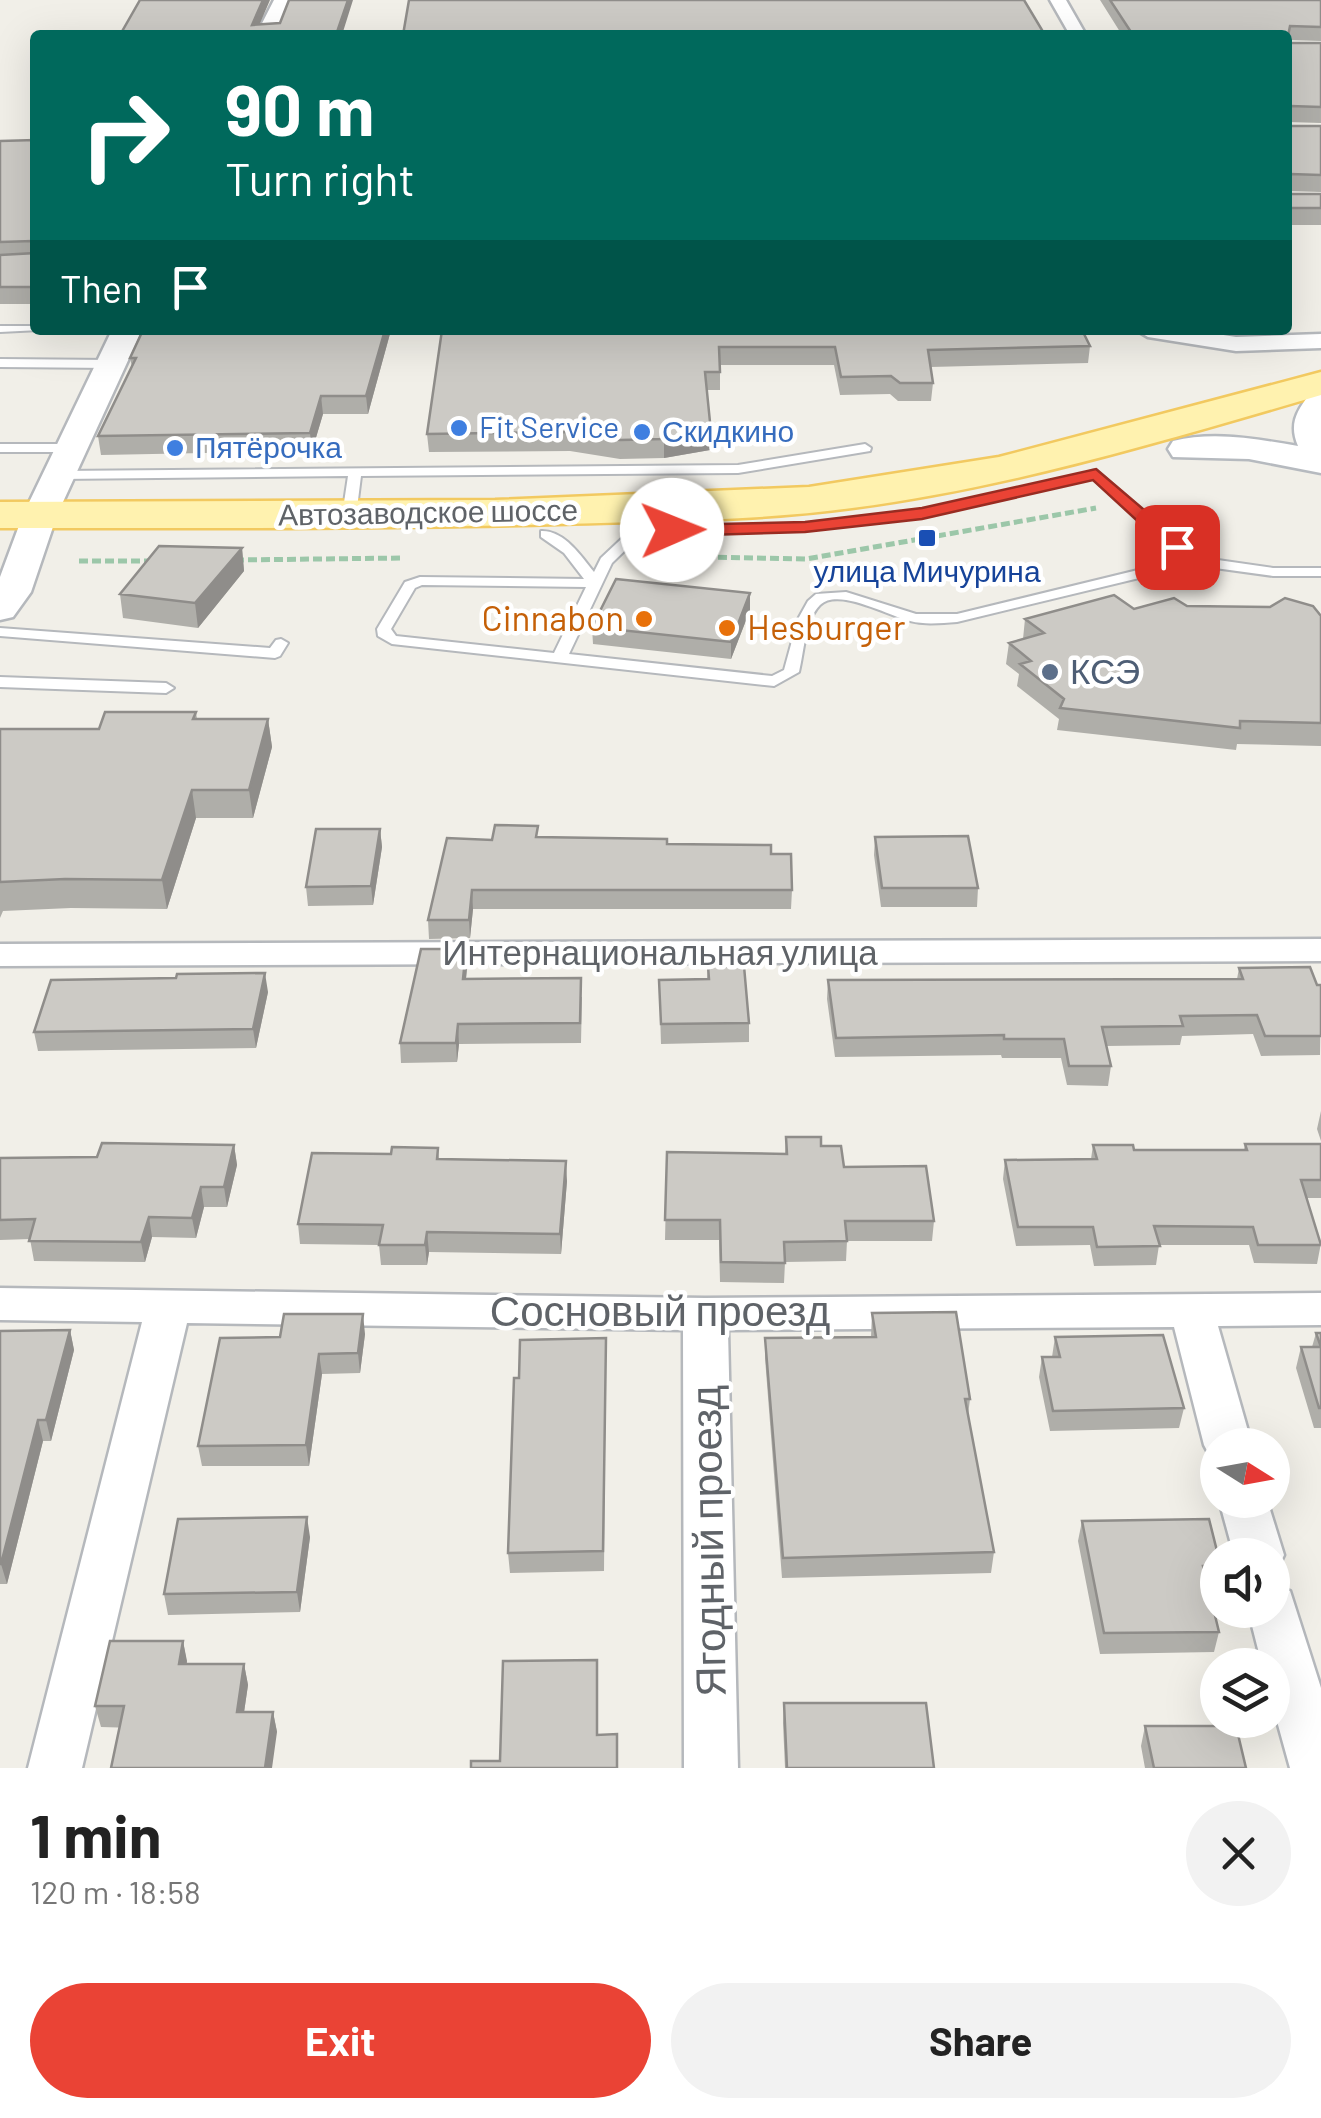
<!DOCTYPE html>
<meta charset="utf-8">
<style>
:root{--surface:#fff;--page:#f2f2f2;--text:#222;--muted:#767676;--accent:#ea4335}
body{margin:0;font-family:Barlow,sans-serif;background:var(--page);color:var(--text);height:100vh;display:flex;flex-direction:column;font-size:38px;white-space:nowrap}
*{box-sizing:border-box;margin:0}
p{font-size:32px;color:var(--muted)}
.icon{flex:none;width:55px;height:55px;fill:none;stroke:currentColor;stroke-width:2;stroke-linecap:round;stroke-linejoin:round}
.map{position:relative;height:1768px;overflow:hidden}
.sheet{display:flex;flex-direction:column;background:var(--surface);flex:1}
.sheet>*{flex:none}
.hud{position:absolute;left:30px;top:30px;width:1262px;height:305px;border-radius:10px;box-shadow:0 10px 40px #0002;background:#00695c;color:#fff;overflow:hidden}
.needle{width:65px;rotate:101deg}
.tools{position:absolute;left:1200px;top:1428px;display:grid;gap:20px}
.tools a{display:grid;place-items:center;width:90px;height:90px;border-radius:50%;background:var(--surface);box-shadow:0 10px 40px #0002;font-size:50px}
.pin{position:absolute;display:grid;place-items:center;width:85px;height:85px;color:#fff;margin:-42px;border-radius:20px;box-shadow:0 5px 15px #0006}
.me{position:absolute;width:110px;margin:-55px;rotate:89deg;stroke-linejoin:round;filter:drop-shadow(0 0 8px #0008)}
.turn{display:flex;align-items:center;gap:35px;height:210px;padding:0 30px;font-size:45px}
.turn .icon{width:130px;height:130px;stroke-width:2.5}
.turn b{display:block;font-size:70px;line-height:85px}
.then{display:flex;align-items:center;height:95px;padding:0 30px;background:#0003;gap:20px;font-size:38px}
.round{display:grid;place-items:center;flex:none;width:105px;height:105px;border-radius:52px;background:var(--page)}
.overview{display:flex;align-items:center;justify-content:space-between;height:170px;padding:0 30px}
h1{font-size:60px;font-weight:700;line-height:75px}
.cta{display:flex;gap:20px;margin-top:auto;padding:20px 30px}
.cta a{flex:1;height:115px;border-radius:60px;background:var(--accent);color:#fff;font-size:40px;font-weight:700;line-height:115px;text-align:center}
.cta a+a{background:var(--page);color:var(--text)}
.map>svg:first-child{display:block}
</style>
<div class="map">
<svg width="1321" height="1768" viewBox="0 0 1321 1768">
<rect width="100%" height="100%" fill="#f1efe8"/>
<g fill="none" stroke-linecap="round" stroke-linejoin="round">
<g stroke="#b5b8bc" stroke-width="4">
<path id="service" d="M0,326H35V330H40L0,332Z
M0,359L112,360L118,364L112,368L0,367Z
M0,444H72L78,448L72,452H0Z
M865,444L871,448L870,451L738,473L361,476L356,516L349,520L342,516L348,476L59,479L52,475L59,471L738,465Z
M1096,470L1197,557L1273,568H1321V576H1273L1193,565L957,622C941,623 925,625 910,621C889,616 838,587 820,605C805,620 804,652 799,672L774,686L392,644L378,636L377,629L405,582L420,577L584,579L564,553L541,537V531C564,530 581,556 594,572L601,558L633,528L638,527L645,531L612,563L569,654L772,676L784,670L798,619L808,601L816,594L846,592L916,614H957L1183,559L1091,477V471ZM422,585L586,587L554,653L396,636L391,629L415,588Z
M0,628L270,648L276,640L281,639L288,643L280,656L275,658L0,636Z
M0,677L166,683L174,688L166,693L0,687Z"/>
</g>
<g stroke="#b5b8bc" stroke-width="5">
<path id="minor" d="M1050,0H1066L1086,35H1070Z
M1136,330H1192L1236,337L1321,334V348L1236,351L1148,337Z
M1321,939V961L0,966V944Z
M0,1288L705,1298L1321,1293V1325L1218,1326L1252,1445H1218V1460L1211,1458L1204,1445L1174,1327L728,1330L738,1768H684L683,1330L187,1323L82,1768H28L142,1322L0,1320Z
M1219,1500H1267L1284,1555L1277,1570L1272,1571V1555H1234Z
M1272,1585L1290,1591L1321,1688V1768H1290L1272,1703V1665H1262L1248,1610H1272Z"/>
</g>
<g stroke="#b5b8bc" stroke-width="5">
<path id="tertiary" d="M274,0H294L278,35H256Z
M112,330H142L57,515L31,592L13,617L0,620V577L23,515Z"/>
</g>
<g stroke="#b6babf" stroke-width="5">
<path id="secondary" d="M1321,391V473L1249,459L1173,457L1168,449L1173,441C1214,431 1257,439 1298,446C1289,425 1296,412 1309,395Z"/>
</g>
<g stroke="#f2c960" stroke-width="5">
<path id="primary" d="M1321,372V395C1167,440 1012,487 852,508C755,521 656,521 558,524C372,529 186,528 0,528V502L495,500L809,487L999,457Z"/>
</g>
<path stroke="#9cc7a9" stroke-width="5" stroke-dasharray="9 4" stroke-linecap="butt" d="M653,556L806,559L1096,508
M235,560L402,558
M79,561H152"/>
<use href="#service" fill="#fff" fill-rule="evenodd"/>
<use href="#minor" fill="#fff" fill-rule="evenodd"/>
<use href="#tertiary" fill="#fff" fill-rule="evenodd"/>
<use href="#secondary" fill="#fff" fill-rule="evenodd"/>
<use href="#primary" fill="#fff2af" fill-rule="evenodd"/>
</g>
<path fill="#afaea9" d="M1100,0H1321V41L1288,40L1290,43H1321V123L1288,122L1291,126H1321V192L1288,191L1291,194H1321V225H1288V35H1122Z
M35,140V304H0V141Z
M143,330H391L368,414H323L312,451L101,455L98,436L132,367L130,358Z
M442,330L1090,346L1088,363L931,367L933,383L931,401H898L890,394L840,395L834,365H720V390H706L711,432L710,450L664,458L620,459L570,451L429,452L427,434Z
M242,548L244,571L198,628L123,618L120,594Z
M750,593V610L731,659L593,644L592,627Z
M1187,606L1321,616V746L1237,744L1236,750L1057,730L1059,719L1017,686L1019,674L1006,664L1009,643L1023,639L1025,619L1134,609Z
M196,712L197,719H268L272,747L253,818H196L167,909L71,908L3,911L0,918V729H99Z
M380,829L382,847L373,905L308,906L306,887Z
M538,837L667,844L771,854L792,890L791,909H473L470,938L429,939L428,920L492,840Z
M875,837L978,888L977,907H881L874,855Z
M708,966L749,1023V1042L661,1044L659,980L707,979Z
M467,968L466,979L582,997L581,1043L459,1044L457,1062L401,1063L400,1043Z
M1239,968L1321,985L1320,1055L1261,1056L1253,1034L1182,1036L1180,1045L1106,1046L1111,1066L1108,1086L1067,1085L1061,1058H1002L1001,1055L835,1057L827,999L828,980L1237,979Z
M268,992L256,1048L38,1051L34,1032Z
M1321,1111V1141L1317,1129Z
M786,1137L821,1146L844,1167L934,1221L932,1241H847L846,1261L785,1262L784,1283L720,1282L719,1240H665L667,1152L785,1154Z
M1245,1144H1321V1198H1306L1321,1243L1317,1264L1254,1263L1249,1245H1159L1156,1265L1094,1266L1090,1245L1016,1246L1003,1179L1005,1160L1091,1159L1093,1145L1134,1150H1244Z
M234,1145L237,1165L227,1207H204L196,1238L152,1237L145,1262L34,1261L30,1239L0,1240V1158L97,1157Z
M438,1148L439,1159L567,1181L561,1254L429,1252L427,1265H381L379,1245L300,1244L298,1224L391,1154Z
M872,1313L970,1399L968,1415L994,1552L991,1573L782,1578L765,1358V1338L871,1337Z
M70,1330L74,1350L51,1441H43L7,1584H0V1331Z
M1316,1333H1321V1428H1314L1296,1368L1301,1347H1312Z
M365,1334L360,1373L322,1374L309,1466H202L198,1446L280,1337Z
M1055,1337L1184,1408L1179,1428L1050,1431L1039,1377L1042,1357H1052Z
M606,1338L604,1571L510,1573L508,1553L519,1378Z
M1082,1521L1218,1555V1577L1215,1586H1208L1219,1632L1214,1652L1100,1654L1078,1541Z
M310,1537L300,1612L168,1615L164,1594Z
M183,1641L187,1664H244L248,1685L244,1712H273L277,1732L101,1727L95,1706Z
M784,1703L934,1768H785L783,1723Z
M1145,1726L1246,1768H1145L1141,1746Z"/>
<path fill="#8f8d8a" d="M263,0H270L255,35L252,25Z
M348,0H353L342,35H336Z
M385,330H391L368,414L366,396Z
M321,396L323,414L312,451L310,433Z
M711,432L710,450L664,458V439Z
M242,548L244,571L198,628L195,603Z
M750,593V610L731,659V642Z
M268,719L272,747L253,818L249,790Z
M192,790L196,818L167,909L162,880Z
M380,829L382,847L373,905L371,886Z
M472,890L473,909L470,938L469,920Z
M466,949L467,968L464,998L463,979Z
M265,973L268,992L256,1048L253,1029Z
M458,1024L459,1044L457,1062L456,1043Z
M234,1145L237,1165L227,1207L224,1187Z
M566,1161L567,1181L561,1254L560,1234Z
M201,1187L204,1207L196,1238L192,1218Z
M149,1217L152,1237L145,1262L141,1242Z
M427,1232L429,1252L427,1265L425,1245Z
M363,1314L365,1334L360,1373L358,1353Z
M70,1330L74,1350L51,1441L46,1420Z
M319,1354L322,1374L309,1466L306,1445Z
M38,1420L43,1441L7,1584L1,1564Z
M307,1517L310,1537L300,1612L297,1592Z
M183,1641L187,1661L183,1685L179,1664Z
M244,1664L248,1685L241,1733L237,1712Z
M273,1712L277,1732L272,1768H265Z"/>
<path fill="#cccac5" stroke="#8f8d8a" stroke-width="2.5" d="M140,0H263L252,25L280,23L289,0H348L336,35H120Z
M409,0H1024L1045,35H403Z
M1110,0H1321V27L1290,26L1288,36L1133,35Z
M1288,40L1290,43H1321V107L1291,106L1288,119Z
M1288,123L1291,126H1321V175L1291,174L1288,188Z
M35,140V287H0V255L35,253L32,241L0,242V141Z
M1288,190L1291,194H1321V208H1288Z
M143,330H385L366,396H321L310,433L98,436L136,358H130Z
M442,330H1082L1090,346L928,350L933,383H900L891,376L841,377L835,347H719L720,372H705L711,432L664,439L620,440L569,432L427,434Z
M159,546L242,548L195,603L120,594Z
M616,579L750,593L731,642L592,627Z
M1114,595L1134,609L1174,598L1187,606L1270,607L1285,598L1313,606L1321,616V723L1240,721V728L1060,708L1064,699L1020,664L1031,661L1009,643L1044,633L1025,619Z
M105,712H196L193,719H268L249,790H192L162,880L65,879L0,882V729H99Z
M495,825L538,826L536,837L667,839V844L771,845V854H791L792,890H472L469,920H428L447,838L492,840Z
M316,829H380L371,886L306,887Z
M968,836L978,888H882L875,837Z
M421,949H466L463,979L581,978L580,1023L458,1024L456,1043H400Z
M708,966H744L749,1023L661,1024L659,980L709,979Z
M1310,967L1317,985H1321V1036H1265L1257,1015L1180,1016L1183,1026L1102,1027L1111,1066H1069L1064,1039H1004V1035L836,1038L828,980L1243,979L1239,968Z
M265,973L253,1029L34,1032L51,980L176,978L177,974Z
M786,1137H821V1146H841L844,1167L926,1166L934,1221H845L847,1241L784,1242L785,1263L721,1262L720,1220H665L667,1152L787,1154Z
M102,1143L234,1145L224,1187H201L192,1218L149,1217L141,1242L29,1241L35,1219L0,1220V1158L97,1157Z
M1245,1144H1321V1180H1301L1321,1245H1258L1253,1227L1154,1226L1160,1246L1097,1247L1093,1227H1018L1005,1160L1097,1159L1093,1145H1133L1134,1150H1247Z
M392,1147L438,1148L437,1159L566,1161L560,1234L427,1232L425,1245H379L383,1225L298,1224L312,1153L391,1154Z
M956,1312L970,1399H965L994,1552L783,1558L765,1338L876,1337L872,1313Z
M284,1314H363L358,1353L319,1354L306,1445L198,1446L220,1338L280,1337Z
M70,1330L46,1420H38L1,1564H0V1331Z
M1316,1333H1321V1408H1319L1301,1347H1321Z
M1163,1335L1184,1408L1053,1411L1042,1357H1060L1055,1337Z
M606,1338L603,1551L508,1553L514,1378H519L520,1340Z
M307,1517L297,1592L164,1594L178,1519Z
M1209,1519L1218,1555V1566H1203L1219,1632L1104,1633L1082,1521Z
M110,1641H183L179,1664H244L237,1712H273L265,1768H111L124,1706H95Z
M597,1660V1735L617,1734V1768H471V1761H500L503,1661Z
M784,1703H926L934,1768H787Z
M1145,1726H1236L1246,1768H1154Z"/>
<path fill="#ea4335" stroke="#982c22" stroke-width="2.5" d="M1096,469L1183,543V551H1170L1093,480L922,519L805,532L672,536L663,530L672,525L805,522L922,508Z"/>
<g fill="#3f7fe0" stroke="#fff" stroke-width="4">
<circle cx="459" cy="428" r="10"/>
<circle cx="642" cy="432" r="10"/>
<circle cx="175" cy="448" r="10"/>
</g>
<rect fill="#1a4fb4" stroke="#fff" stroke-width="4" x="917" y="528" width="20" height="20" rx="5"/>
<g fill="#e8710a" stroke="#fff" stroke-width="4">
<circle cx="644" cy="619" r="10"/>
<circle cx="727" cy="628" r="10"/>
</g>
<circle fill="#5c6f8a" stroke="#fff" stroke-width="4" cx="1050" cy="672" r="10"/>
<g text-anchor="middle" stroke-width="9" stroke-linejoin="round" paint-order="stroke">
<g font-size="30" fill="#366cbe" stroke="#fff" text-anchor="start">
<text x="479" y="438">Fit Service</text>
<text x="662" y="442">Скидкино</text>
<text x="195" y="458">Пятёрочка</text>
</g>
<g font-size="30" fill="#5f6368" stroke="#fff">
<text transform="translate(428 513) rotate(-1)" y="10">Автозаводское шоссе</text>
</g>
<g font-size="30" fill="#164399" stroke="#fff">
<text x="927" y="582">улица Мичурина</text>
</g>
<g font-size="35" fill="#c56008" stroke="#fff" text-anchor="end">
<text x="624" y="631">Cinnabon</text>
<text x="747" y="640" text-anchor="start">Hesburger</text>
</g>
<g font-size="35" fill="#4e5e75" stroke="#fff" text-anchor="start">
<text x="1070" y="684">КСЭ</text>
</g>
<g font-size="35" fill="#5f6368" stroke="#fff">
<text x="660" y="965">Интернациональная улица</text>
</g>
<g font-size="42" fill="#5f6368" stroke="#fff">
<text x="660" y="1326">Сосновый проезд</text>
<text transform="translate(708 1541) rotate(-91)" y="15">Ягодный проезд</text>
</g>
</g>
</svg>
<div class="tools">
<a><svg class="needle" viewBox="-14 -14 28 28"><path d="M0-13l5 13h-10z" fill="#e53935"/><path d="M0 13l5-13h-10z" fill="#767676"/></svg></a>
<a><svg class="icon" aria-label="sound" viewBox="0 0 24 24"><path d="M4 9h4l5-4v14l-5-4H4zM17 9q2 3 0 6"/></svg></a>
<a><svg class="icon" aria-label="layers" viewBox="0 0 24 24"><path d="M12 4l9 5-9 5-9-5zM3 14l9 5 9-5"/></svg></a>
</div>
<div class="pin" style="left:1177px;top:547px;background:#d93025"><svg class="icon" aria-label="arrive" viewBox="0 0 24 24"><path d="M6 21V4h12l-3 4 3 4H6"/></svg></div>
<svg class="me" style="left:672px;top:530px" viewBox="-20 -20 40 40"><circle r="19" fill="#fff"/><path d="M0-13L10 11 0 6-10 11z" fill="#ea4335"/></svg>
<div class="hud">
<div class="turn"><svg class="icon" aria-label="right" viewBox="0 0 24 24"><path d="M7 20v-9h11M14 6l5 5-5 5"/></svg><div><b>90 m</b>Turn right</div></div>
<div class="then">Then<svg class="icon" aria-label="arrive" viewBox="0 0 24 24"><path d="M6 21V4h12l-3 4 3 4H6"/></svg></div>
</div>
</div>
<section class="sheet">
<div class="overview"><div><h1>1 min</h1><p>120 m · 18:58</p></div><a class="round"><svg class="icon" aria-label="close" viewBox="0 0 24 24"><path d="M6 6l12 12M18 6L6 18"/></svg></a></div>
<div class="cta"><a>Exit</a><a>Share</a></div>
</section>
